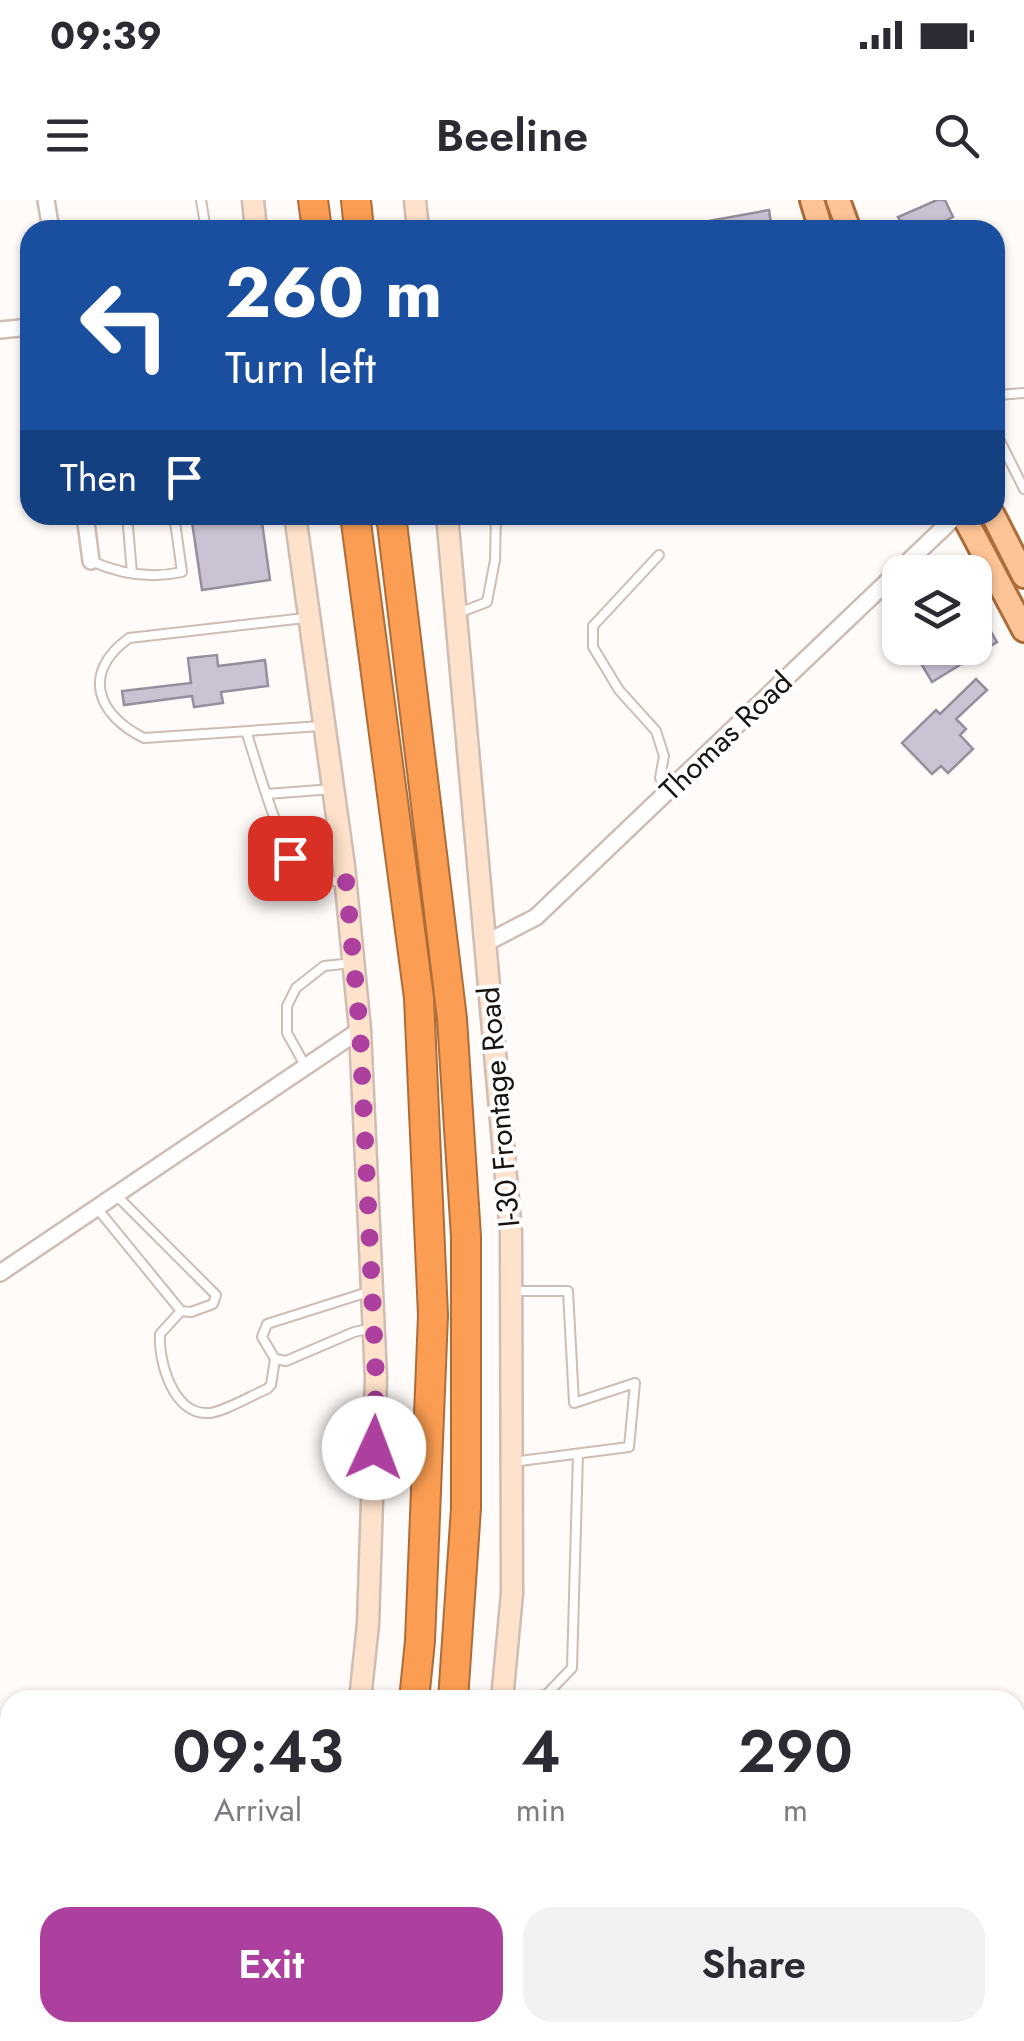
<!DOCTYPE html>
<style>
:root{--surface:#fff;--page:#f2f2f3;--text:#2b2b33;--muted:#7c7c81;--accent:#ad409f}
body{margin:0;font-family:Jost,sans-serif;background:var(--page);color:var(--text);height:100vh;display:flex;flex-direction:column;font-size:38px;white-space:nowrap}
*{box-sizing:border-box;margin:0}
p{font-size:32px;color:var(--muted)}
.icon{flex:none;width:55px;height:55px;fill:none;stroke:currentColor;stroke-width:2;stroke-linecap:round;stroke-linejoin:round}
.map{position:relative;flex:1;overflow:hidden}
.panel{position:absolute;left:0px;top:1490px;width:1025px;height:352px;display:flex;flex-direction:column;background:var(--surface);border-radius:30px 30px 0 0;box-shadow:0 2px 8px #0004}
.panel>*{flex:none}
.top-card{position:absolute;left:20px;top:20px;width:985px;height:305px;border-radius:30px;box-shadow:0 2px 8px #0004;background:#1a4fa0;color:#fff;overflow:hidden}
.buttons{position:absolute;left:882px;top:355px;display:grid;gap:20px}
.buttons a{display:grid;place-items:center;width:110px;height:110px;border-radius:20px;background:var(--surface);box-shadow:0 2px 8px #0004;font-size:50px}
.pin{position:absolute;display:grid;place-items:center;width:85px;height:85px;color:#fff;margin:-42px;border-radius:20px;box-shadow:0 5px 15px #0006}
.me{position:absolute;width:110px;margin:-55px;rotate:2deg;stroke-linejoin:round;filter:drop-shadow(0 0 8px #0008)}
.turn{display:flex;align-items:center;gap:35px;height:210px;padding:0 40px;font-size:45px}
.turn .icon{width:130px;height:130px;stroke-width:2.5}
.turn b{display:block;font-size:70px;line-height:85px}
.then{display:flex;align-items:center;height:95px;padding:0 40px;background:#0003;gap:20px;font-size:38px}
.eta{display:flex;justify-content:space-evenly;align-items:center;height:170px;text-align:center}
.eta b{font-size:60px;font-weight:600;line-height:70px}
.button{display:flex;gap:20px;margin-top:auto;padding:20px 40px}
.button a{flex:1;height:115px;border-radius:30px;background:var(--accent);color:#fff;font-size:40px;font-weight:600;line-height:115px;text-align:center}
.button a+a{background:var(--page);color:var(--text)}
.status{display:flex;justify-content:space-between;align-items:center;height:70px;padding:0 50px;background:var(--surface);direction:ltr}
.status svg{height:28px;fill:currentColor}
header{display:flex;justify-content:space-between;align-items:center;height:130px;padding:0 40px;background:var(--surface);font-size:45px;font-weight:600}
.map>svg:first-child{display:block}
</style>
<div class="status"><b>09:39</b><svg viewBox="0 0 49 12"><path d="M0 12V9h3v3zM5 12V6h3v6zM10 12V3h3v9zM15 12V0h3v12zM26 1h20v11H26zM47 4h2v5h-2z"/></svg></div>
<header><svg class="icon" aria-label="menu" viewBox="0 0 24 24"><path d="M4 6h16M4 12h16M4 18h16"/></svg>Beeline<svg class="icon" aria-label="search" viewBox="0 0 24 24"><circle cx="10" cy="10" r="6"/><path d="M15 15l6 6"/></svg></header>
<div class="map">
<svg width="1024" height="1841" viewBox="0 0 1024 1841">
<rect width="100%" height="100%" fill="#fffbf9"/>
<path fill="#cbc3d4" stroke="#968e9e" stroke-width="2.5" d="M937,0H945L953,17L928,30H905L898,17Z
M769,10L772,30H692V24Z
M191,315H261L270,380L202,390Z
M975,405L997,442L932,482L912,448H975Z
M217,455L218,466L265,460L268,486L221,492L223,503L194,507L192,496L124,505L122,491L191,483L188,458Z
M976,479L987,490L956,519L966,529L960,535L973,549L948,573L941,566L932,574L902,543L936,510L940,514Z"/>
<g fill="none" stroke-linecap="round" stroke-linejoin="round">
<g stroke="#cfbcb2" stroke-width="12">
<path id="lane" d="M201,0L206,30
M995,195L1024,193
M995,215L999,239L1024,289
M127,315L132,373
M659,355L593,426V447L619,490L656,531L664,556L660,578L669,588
M91,361C120,374 151,379 182,372L174,315
M456,414L487,402L495,360L496,315
M305,418L129,438C81,473 97,515 144,538L321,526
M247,534C257,564 283,661 307,676C318,683 333,681 345,681
M267,594L332,589
M306,867L287,833V806L296,788L324,766L353,763
M96,1007L181,1111L191,1112L213,1104L216,1095L115,994
M368,1092L267,1124L262,1137L275,1159L286,1161L354,1132L373,1128
M181,1111L160,1134C158,1160 173,1215 208,1213C222,1213 252,1195 267,1189L271,1185L275,1159
M512,1262L629,1247L635,1183L574,1203L568,1091H516
M510,1500L546,1495L572,1468L578,1254
M1015,1541L1024,1542
M1015,1623L1024,1624
M1015,1801L1024,1770
M1008,1832L1009,1841
M71,1841L80,1832
M502,1841L503,1832"/>
</g>
<g stroke="#cfbcb2" stroke-width="20">
<path id="street" d="M46,0L51,30
M0,130L30,127
M85,315L91,361
M484,744L536,717L957,315
M0,1073L360,830
M857,1832L881,1841"/>
</g>
<g stroke="#cfbcb2" stroke-width="25">
<path id="secondary" d="M253,0L256,30
M415,0L418,30
M295,315L344,666L360,830L376,1178L368,1424L360,1500
M447,315L511,1033L512,1393L502,1500
M320,1841L321,1832
M463,1841L464,1832"/>
</g>
<g stroke="#ac6d3b" stroke-width="28">
<path id="primary" d="M812,0L821,30
M838,0L849,30
M963,315L1024,430
M993,315L1024,376"/>
</g>
<g stroke="#ac6d3b" stroke-width="32">
<path id="highway" d="M313,0L317,30
M356,0L359,30
M355,315L419,798L433,1115L420,1441L414,1500
M391,315L452,819L466,1037V1308L453,1500
M368,1841L370,1832
M414,1841L415,1832"/>
</g>
<use href="#lane" stroke="#fff" stroke-width="8"/>
<use href="#street" stroke="#fff" stroke-width="15"/>
<use href="#secondary" stroke="#fee2cb" stroke-width="20"/>
<use href="#primary" stroke="#fdc497" stroke-width="22"/>
<use href="#highway" stroke="#fb9d52" stroke-width="28"/>
</g>
<g fill="none" stroke-linecap="round" stroke-linejoin="round">
<path stroke="#ad409f" stroke-width="18" stroke-dasharray="0 32.4" d="M290,658C310,680 316,681 346,681L360,830L376,1178L374,1248"/>
</g>
<g text-anchor="middle" stroke-width="8" stroke-linejoin="round" paint-order="stroke">
<g font-size="30" fill="#1a1410" stroke="#fff">
<text transform="translate(726 536) rotate(-44)" y="10">Thomas Road</text>
<text transform="translate(499 907) rotate(-95)" y="10">I-30 Frontage Road</text>
</g>
</g>
</svg>
<div class="buttons">
<a><svg class="icon" aria-label="layers" viewBox="0 0 24 24"><path d="M12 4l9 5-9 5-9-5zM3 14l9 5 9-5"/></svg></a>
</div>
<div class="pin" style="left:290px;top:658px;background:#d93025"><svg class="icon" aria-label="arrive" viewBox="0 0 24 24"><path d="M6 21V4h12l-3 4 3 4H6"/></svg></div>
<svg class="me" style="left:374px;top:1248px" viewBox="-20 -20 40 40"><circle r="19" fill="#fff"/><path d="M0-13L10 11 0 6-10 11z" fill="#ad409f"/></svg>
<div class="top-card">
<div class="turn"><svg class="icon" aria-label="left" viewBox="0 0 24 24"><path d="M17 20v-9H6M10 6l-5 5 5 5"/></svg><div><b>260 m</b>Turn left</div></div>
<div class="then">Then<svg class="icon" aria-label="arrive" viewBox="0 0 24 24"><path d="M6 21V4h12l-3 4 3 4H6"/></svg></div>
</div>
<section class="panel">
<div class="eta">
<div><b>09:43</b><p>Arrival</p></div>
<div><b>4</b><p>min</p></div>
<div><b>290</b><p>m</p></div>
</div>
<div class="button"><a>Exit</a><a>Share</a></div>
</section>
</div>
